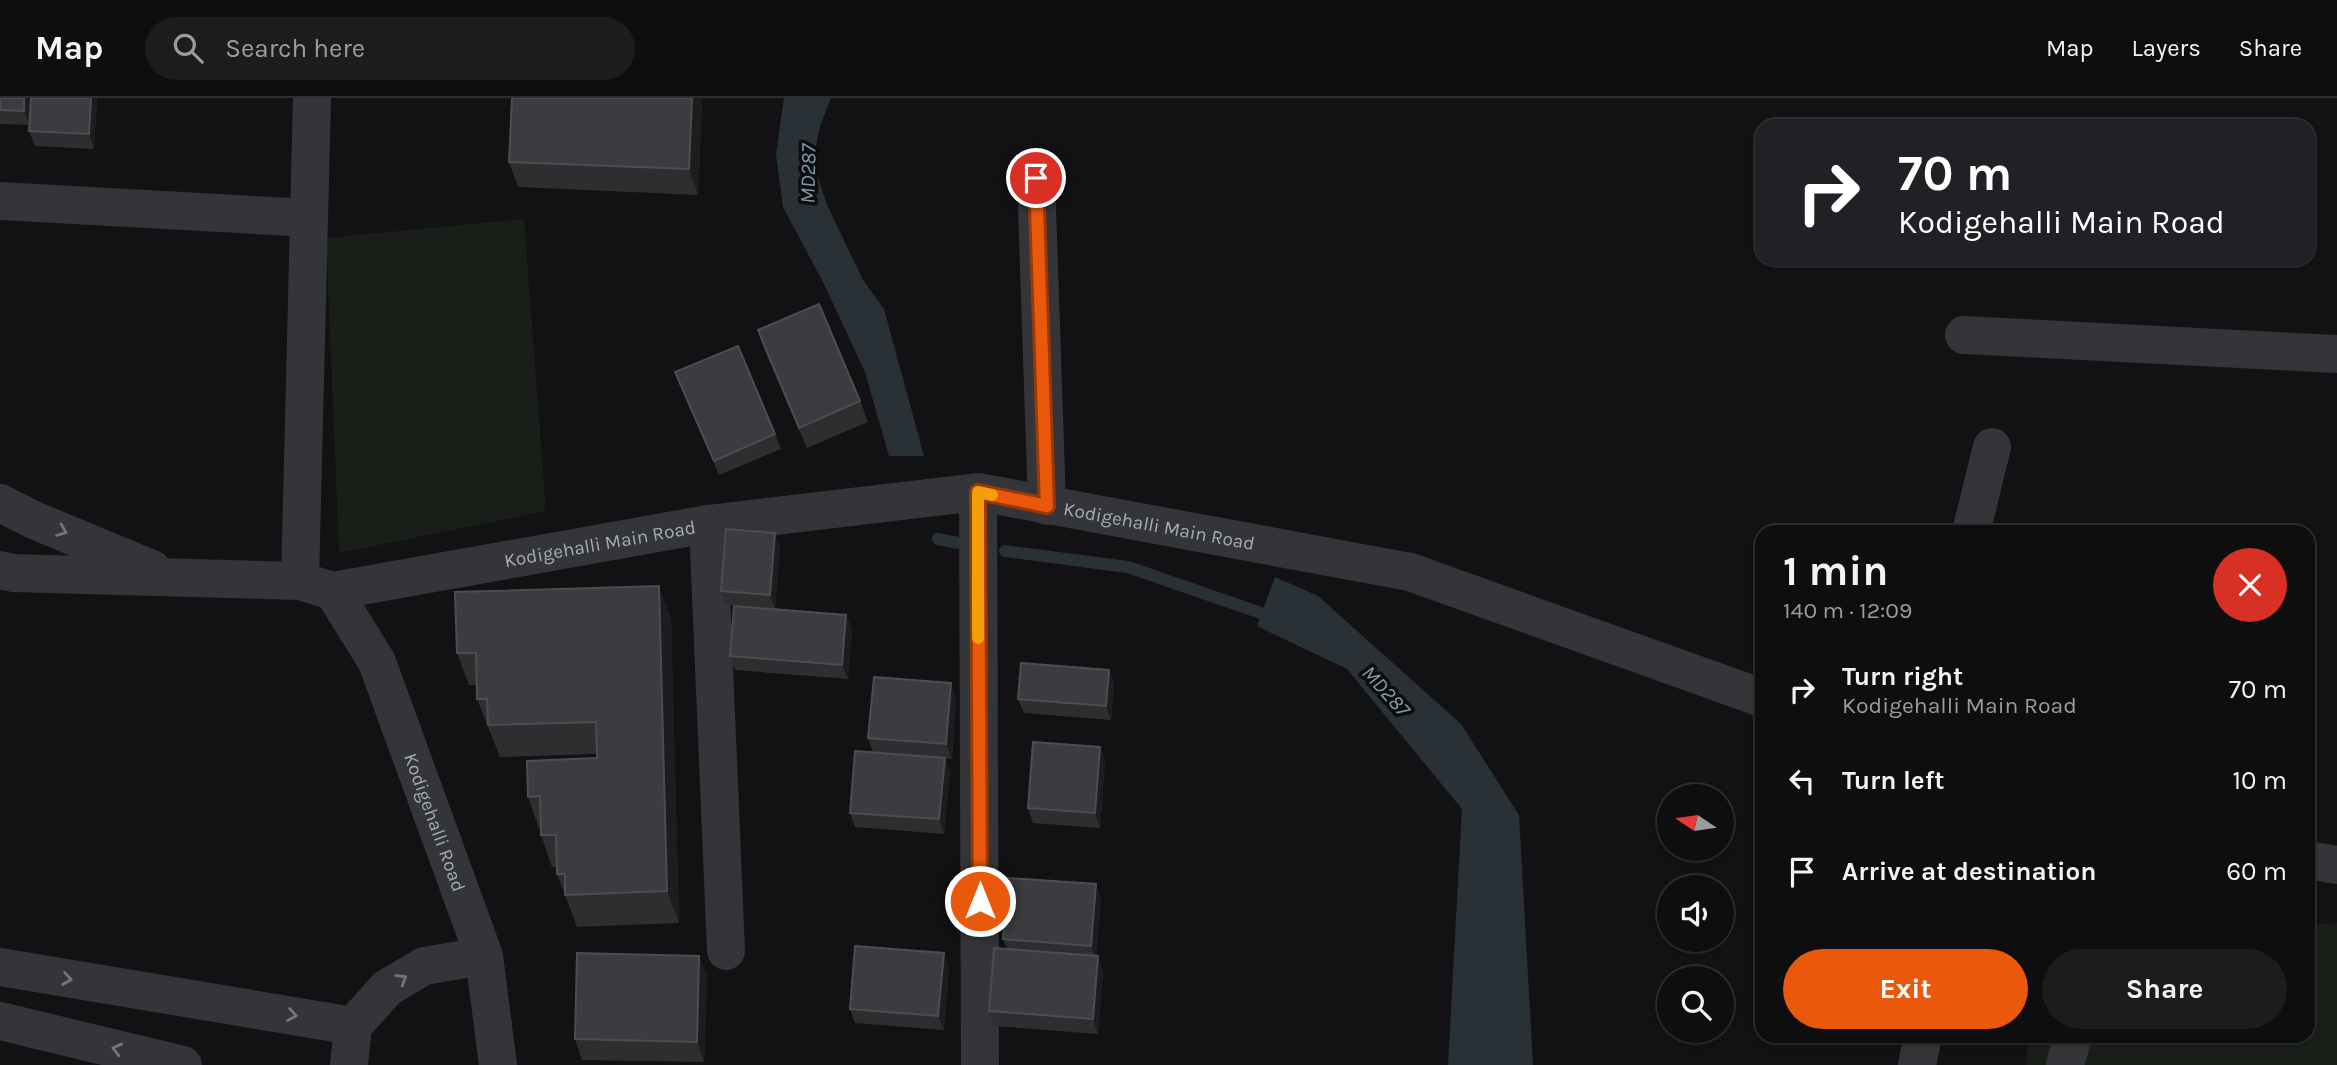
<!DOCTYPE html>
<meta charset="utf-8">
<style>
:root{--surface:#0e0e0f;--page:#1c1c1d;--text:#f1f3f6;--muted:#9b9c9e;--line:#2e2e2f;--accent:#ea580c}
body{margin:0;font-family:Karla,sans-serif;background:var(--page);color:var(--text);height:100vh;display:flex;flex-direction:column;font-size:26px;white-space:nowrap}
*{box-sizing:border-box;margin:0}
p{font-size:23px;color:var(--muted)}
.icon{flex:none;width:38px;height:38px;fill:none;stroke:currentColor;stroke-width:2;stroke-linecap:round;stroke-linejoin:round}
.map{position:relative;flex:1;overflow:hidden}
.panel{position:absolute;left:1755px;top:427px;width:560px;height:518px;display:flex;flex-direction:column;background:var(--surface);border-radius:21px;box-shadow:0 2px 5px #0004,0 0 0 2px var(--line)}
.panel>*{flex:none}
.hud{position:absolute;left:1755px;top:21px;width:560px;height:147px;border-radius:21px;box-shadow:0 2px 5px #0004,0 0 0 2px var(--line);background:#202124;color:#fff;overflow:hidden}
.needle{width:46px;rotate:283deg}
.buttons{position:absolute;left:1657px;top:686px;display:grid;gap:14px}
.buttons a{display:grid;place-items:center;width:77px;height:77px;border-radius:50%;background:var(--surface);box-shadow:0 2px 5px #0004,0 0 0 2px var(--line);font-size:35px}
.pin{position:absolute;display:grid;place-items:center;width:60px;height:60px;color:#fff;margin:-30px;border:4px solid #fff;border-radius:50%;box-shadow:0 2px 7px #0007}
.me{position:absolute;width:77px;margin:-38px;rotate:0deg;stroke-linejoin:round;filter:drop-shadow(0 0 5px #0008)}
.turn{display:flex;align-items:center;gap:24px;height:147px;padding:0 28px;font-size:32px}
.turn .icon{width:91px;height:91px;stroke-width:2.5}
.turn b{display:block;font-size:49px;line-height:60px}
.round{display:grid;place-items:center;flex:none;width:74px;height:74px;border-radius:37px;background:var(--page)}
.headline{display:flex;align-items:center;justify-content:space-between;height:119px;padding:0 28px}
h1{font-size:42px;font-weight:700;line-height:52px}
.button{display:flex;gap:14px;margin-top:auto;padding:14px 28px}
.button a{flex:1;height:80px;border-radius:42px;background:var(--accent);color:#fff;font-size:28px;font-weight:700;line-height:80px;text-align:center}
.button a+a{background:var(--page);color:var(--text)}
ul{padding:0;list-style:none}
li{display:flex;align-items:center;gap:21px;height:91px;padding:0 28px}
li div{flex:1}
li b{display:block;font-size:26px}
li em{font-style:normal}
header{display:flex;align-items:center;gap:42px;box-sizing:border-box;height:98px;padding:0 35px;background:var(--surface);border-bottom:2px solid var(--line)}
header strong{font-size:33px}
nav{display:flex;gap:38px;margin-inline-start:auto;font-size:24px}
.search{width:490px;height:63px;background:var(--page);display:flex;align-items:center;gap:18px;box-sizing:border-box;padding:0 24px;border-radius:38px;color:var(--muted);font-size:26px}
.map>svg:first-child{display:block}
</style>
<header>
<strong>Map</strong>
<div class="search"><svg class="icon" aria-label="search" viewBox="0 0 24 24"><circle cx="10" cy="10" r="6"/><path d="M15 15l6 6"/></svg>Search here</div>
<nav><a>Map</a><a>Layers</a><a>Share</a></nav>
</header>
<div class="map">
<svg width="2337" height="967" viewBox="0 0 2337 967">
<rect width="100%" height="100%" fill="#121214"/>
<path fill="#191e19" d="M524,121L546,413L339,455L326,140Z
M2337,825V967H2026L2029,938H2308V827Z"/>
<path fill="#2a3136" d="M784,0H831L820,28L813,64L827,107L863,182L884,211L924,358H889L865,274L823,184L783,109L776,56Z
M1275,479L1318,498L1461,626L1519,717L1533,967H1448L1462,711L1347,571L1257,528Z"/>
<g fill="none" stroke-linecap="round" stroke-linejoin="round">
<path stroke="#2a3136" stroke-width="12" d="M938,441L958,445
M1005,453L1128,469L1275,520"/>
<g stroke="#333538" stroke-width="38">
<path d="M1036,80L1047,408"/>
<path d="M0,103L309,120"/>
<path d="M1964,237L2337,256"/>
<path d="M978,394L980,967"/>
<path d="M0,405L36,423L152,471"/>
<path d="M708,426L726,853"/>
<path d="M1971,434L1992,349"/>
<path id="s1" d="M0,472L13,475L300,483L333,493L708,426L978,394L1410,474L1762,600"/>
<path d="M300,483L312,0"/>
<path id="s2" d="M333,493L377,564L484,858L498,967"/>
<path d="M2308,762L2337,767"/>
<path d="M0,869L353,928"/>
<path d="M0,923L183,967"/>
<path d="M349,967L353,928L387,890L424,868L484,858"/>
<path d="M1917,967L1923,938"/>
<path d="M2065,967L2073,938"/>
</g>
</g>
<path fill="#2e2e31" d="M0,0H30L29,27L0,26Z
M31,0H97L94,51L35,48L29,33Z
M512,0H702L698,97L518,89L509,64Z
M758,232L860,303L868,324L807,350L765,253Z
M675,274L775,336L781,351L719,377Z
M780,449L775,511L726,507L721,493Z
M846,517L852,532L848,581L735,572L730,558Z
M671,520L679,825L577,829L557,776L556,769H552L541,737V731H539L528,699L597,660L596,656L500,659L477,601V587H469L457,555Z
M1109,572L1114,586L1111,622L1024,615L1018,601Z
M956,600L952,661L945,660L950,674L944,736L855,729L850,715L873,654L868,640Z
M1100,649L1105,664L1100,730L1033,725L1028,710Z
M1101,801L1096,858L1103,873L1098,936L994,928L989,913L1007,851L1003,841Z
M699,858L707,878L704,964L582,962L575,941Z
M949,869L944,932L855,925L850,911Z"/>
<path fill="#1d1d1f" d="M24,0H30L29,27L24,13Z
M91,0H97L94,51L89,36Z
M692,0H702L698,97L689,71Z
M775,435L780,449L775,511L770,497Z
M659,488L671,520L679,825L667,793Z
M846,517L852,532L848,581L842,567Z
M1109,572L1114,586L1111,622L1106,608Z
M951,585L956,600L952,661L946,646Z
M1100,649L1105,664L1100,730L1095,715Z
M945,660L950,674L944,736L939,721Z
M1096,786L1101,801L1096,862L1091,848Z
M944,855L949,869L944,932L938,918Z
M699,858L707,878L704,964L697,944Z
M1098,858L1103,873L1098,936L1093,921Z"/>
<path fill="#3b3c3f" stroke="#4b4d51" stroke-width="2" d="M0,0H24V13L0,12Z
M31,0H91L89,36L29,33Z
M512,0H692L689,71L509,64Z
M819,206L860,303L799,330L758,232Z
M738,248L775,336L714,363L675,274Z
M726,431L775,435L770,497L721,493Z
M659,488L667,793L565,797V776H557L556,737H541L540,698L528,699L527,663L597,660L596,624L488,627L487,601H477L476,555H457L455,494Z
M734,508L846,517L842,567L730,558Z
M1021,565L1109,572L1106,608L1018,601Z
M874,579L951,585L946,646L868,640Z
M1033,644L1100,649L1095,715L1028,710Z
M855,653L945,660L939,721L850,715Z
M1008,780L1096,786L1091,848L1003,841Z
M855,848L944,855L938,918L850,911Z
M994,850L1098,858L1093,921L989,913Z
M577,855L699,858L697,944L575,941Z"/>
<defs><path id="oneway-chevron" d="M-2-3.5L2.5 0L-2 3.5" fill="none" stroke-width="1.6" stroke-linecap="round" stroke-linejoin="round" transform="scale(1.75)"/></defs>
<g stroke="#72757c">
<use href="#oneway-chevron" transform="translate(62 433) rotate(22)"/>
<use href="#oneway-chevron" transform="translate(67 881) rotate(9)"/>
<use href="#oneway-chevron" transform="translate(402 881) rotate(-31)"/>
<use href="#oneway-chevron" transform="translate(292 917) rotate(9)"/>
<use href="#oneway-chevron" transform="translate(117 951) rotate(-166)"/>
</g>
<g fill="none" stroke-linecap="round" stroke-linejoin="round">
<g stroke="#983908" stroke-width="18">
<path id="route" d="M980,803L978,394L1047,408L1036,80"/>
</g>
<use href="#route" stroke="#ea580c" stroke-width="12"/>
<path stroke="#f59e0b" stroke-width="12" d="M978,540V394L992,397"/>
</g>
<g text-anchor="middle" stroke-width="7" stroke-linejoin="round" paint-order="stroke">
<g font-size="19" fill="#a5aab3" stroke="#0d0d0e">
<text dy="7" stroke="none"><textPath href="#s1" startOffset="1172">Kodigehalli Main Road</textPath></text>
<text dy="7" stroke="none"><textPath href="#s1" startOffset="606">Kodigehalli Main Road</textPath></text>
<text dy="7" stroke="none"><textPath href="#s2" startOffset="254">Kodigehalli Road</textPath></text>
</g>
<g font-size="21" font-style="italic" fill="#7e9aac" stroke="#0d0d0e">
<text transform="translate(808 76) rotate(-89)" y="7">MD287</text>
<text transform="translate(1386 593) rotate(48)" y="7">MD287</text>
</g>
</g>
</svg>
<div class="buttons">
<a><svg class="needle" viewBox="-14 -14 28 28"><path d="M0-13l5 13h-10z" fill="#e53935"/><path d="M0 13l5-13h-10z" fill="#9b9c9e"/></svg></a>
<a><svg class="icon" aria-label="sound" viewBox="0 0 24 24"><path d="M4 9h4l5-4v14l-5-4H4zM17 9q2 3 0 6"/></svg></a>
<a><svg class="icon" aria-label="search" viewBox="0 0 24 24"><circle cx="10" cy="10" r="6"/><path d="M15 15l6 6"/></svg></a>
</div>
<div class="pin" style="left:1036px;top:80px;background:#d93025"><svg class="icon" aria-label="arrive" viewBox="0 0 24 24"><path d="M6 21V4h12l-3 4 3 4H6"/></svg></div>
<svg class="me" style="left:980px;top:803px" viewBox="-20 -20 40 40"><circle r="17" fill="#ea580c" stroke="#fff" stroke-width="3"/><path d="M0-11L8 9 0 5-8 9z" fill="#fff"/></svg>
<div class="hud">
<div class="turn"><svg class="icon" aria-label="right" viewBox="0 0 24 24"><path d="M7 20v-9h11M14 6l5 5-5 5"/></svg><div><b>70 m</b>Kodigehalli Main Road</div></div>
</div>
<section class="panel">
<div class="headline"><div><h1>1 min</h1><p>140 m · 12:09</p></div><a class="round" style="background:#d93025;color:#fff"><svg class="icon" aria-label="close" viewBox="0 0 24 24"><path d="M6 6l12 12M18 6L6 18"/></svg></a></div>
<ul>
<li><svg class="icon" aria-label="right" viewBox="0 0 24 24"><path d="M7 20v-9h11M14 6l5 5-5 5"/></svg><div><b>Turn right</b><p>Kodigehalli Main Road</p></div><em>70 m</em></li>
<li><svg class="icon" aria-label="left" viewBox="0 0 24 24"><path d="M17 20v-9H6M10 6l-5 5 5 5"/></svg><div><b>Turn left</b></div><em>10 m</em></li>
<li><svg class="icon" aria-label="arrive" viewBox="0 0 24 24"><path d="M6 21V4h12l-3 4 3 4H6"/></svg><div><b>Arrive at destination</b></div><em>60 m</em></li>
</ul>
<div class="button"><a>Exit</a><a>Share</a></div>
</section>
</div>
